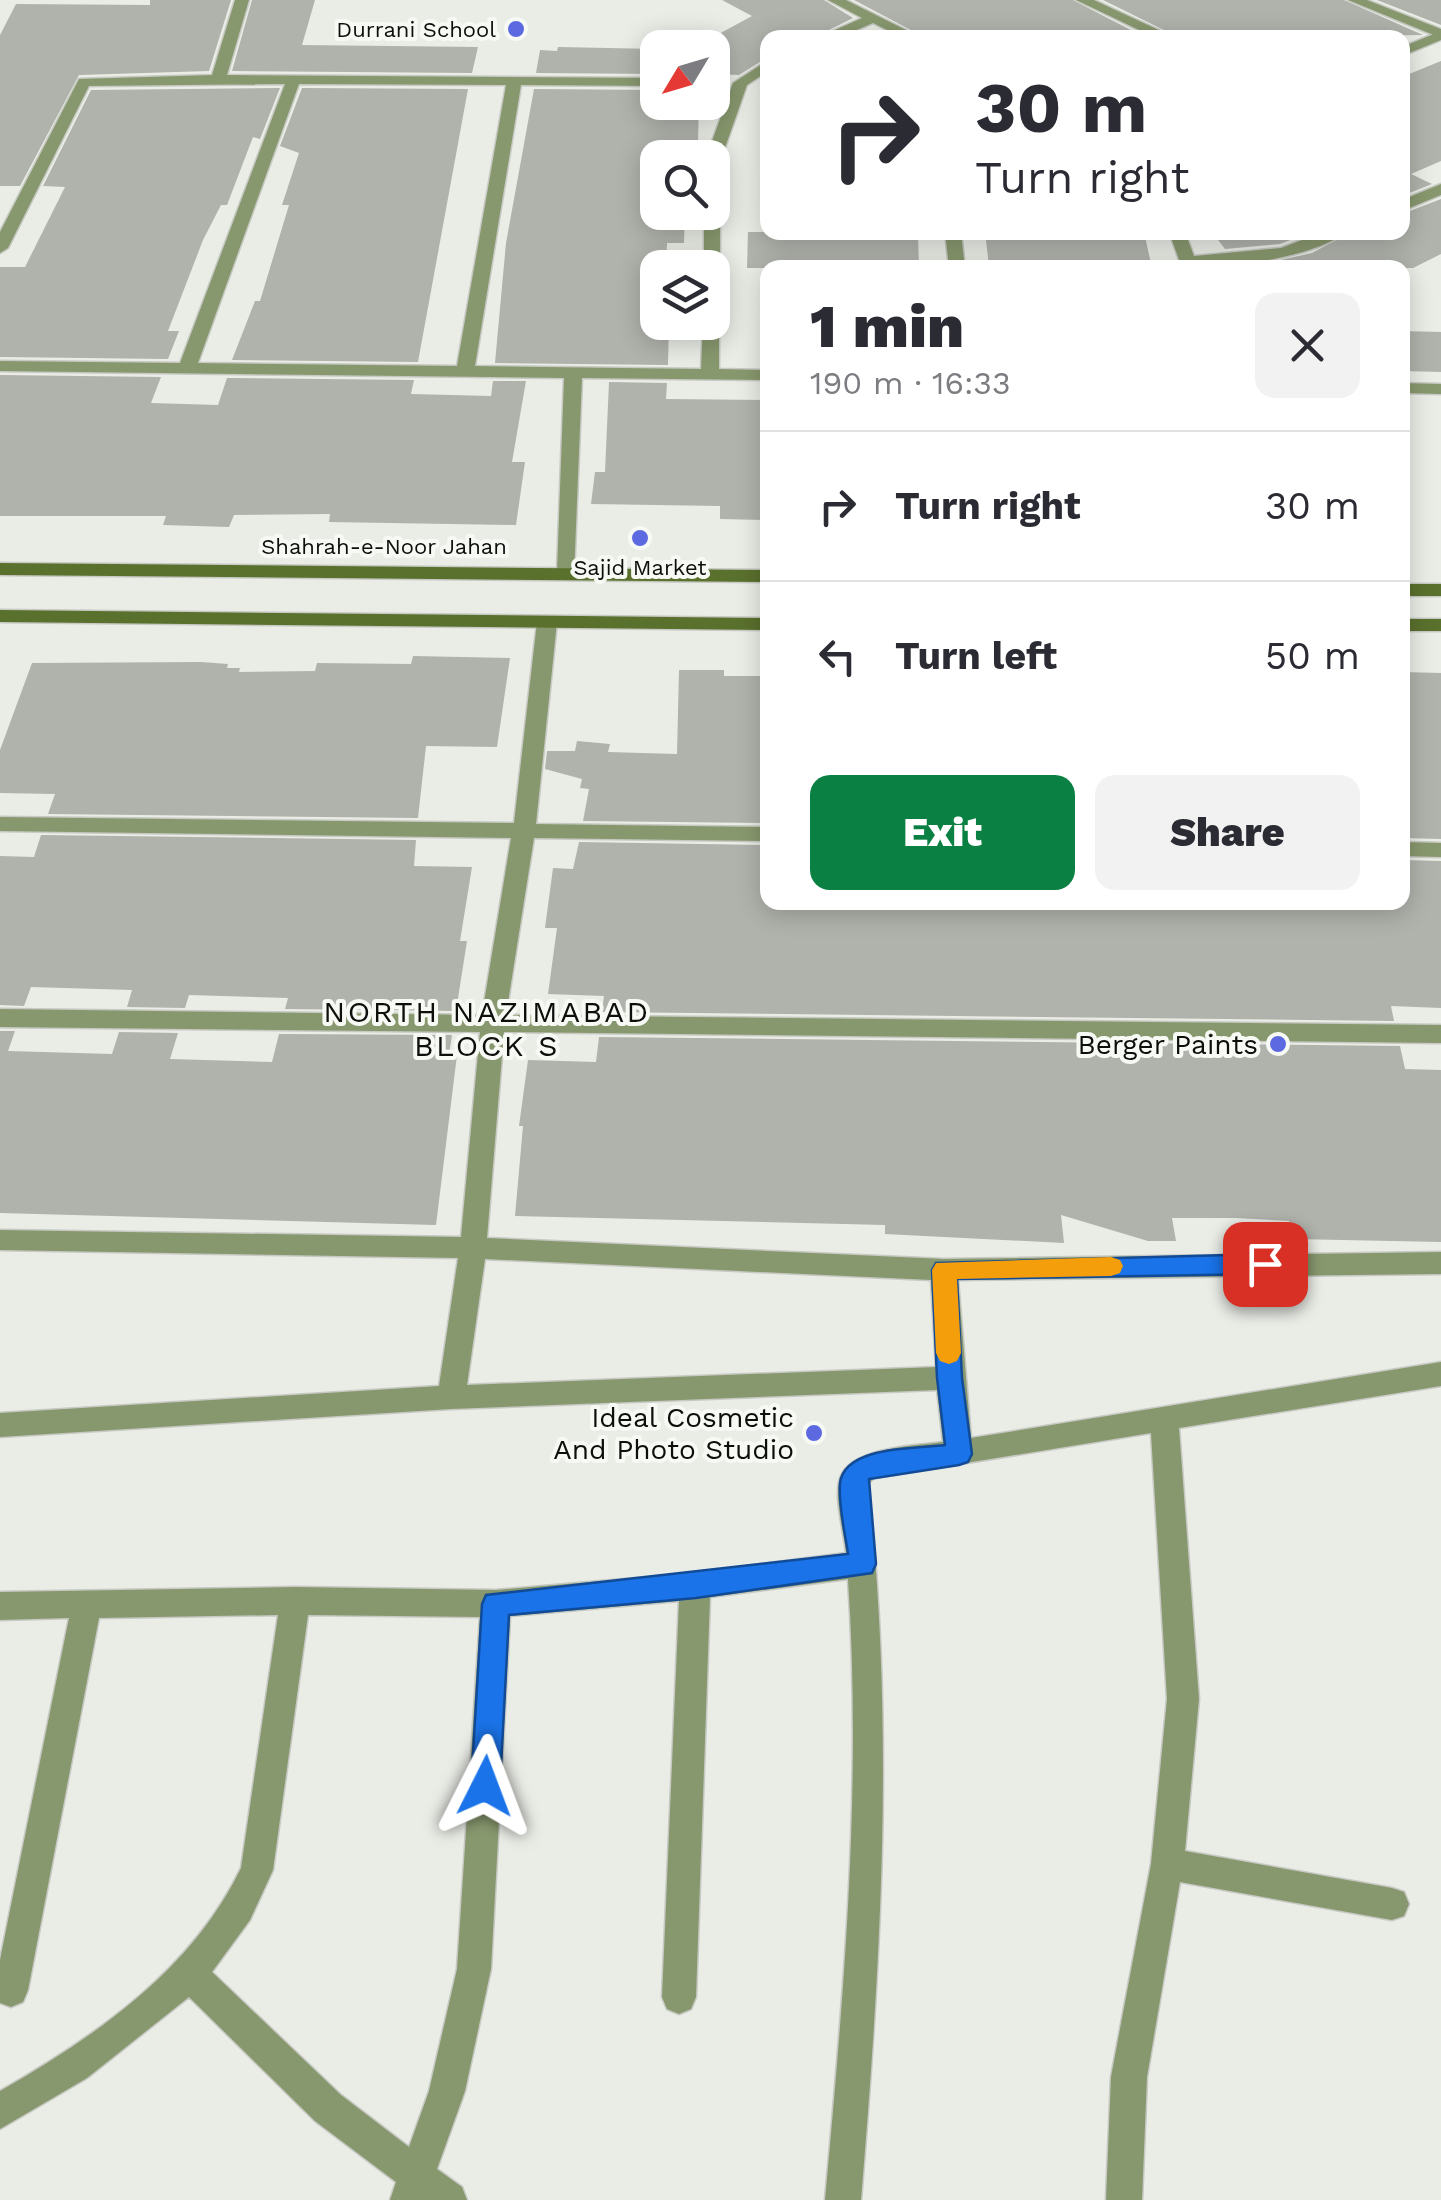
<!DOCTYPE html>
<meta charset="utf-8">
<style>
:root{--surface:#fff;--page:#f2f2f3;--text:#2b2b33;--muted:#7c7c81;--line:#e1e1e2;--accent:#0b8043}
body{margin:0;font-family:"Work Sans",sans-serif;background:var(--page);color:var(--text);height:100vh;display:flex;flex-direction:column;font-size:38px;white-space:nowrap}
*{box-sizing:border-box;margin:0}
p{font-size:32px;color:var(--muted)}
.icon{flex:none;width:55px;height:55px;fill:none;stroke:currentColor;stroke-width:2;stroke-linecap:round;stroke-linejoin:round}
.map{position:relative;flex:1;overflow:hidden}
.drawer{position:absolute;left:760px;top:260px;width:650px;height:650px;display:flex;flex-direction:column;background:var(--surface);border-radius:20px;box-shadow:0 5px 25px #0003}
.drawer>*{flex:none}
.banner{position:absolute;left:760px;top:30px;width:650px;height:210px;border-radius:20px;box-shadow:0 5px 25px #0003;background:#fff;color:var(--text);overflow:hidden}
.needle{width:65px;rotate:232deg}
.controls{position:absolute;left:640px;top:30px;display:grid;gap:20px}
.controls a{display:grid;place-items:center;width:90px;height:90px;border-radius:20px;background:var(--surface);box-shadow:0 5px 25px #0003;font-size:50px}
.pin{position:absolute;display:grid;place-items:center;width:85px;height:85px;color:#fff;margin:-42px;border-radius:20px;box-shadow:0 5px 15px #0006}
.me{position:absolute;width:110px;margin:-55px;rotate:3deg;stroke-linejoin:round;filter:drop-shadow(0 0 8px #0008)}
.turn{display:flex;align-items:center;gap:35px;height:210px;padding:0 50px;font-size:45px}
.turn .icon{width:130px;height:130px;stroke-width:2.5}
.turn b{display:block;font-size:70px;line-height:85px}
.round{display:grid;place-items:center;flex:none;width:105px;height:105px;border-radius:20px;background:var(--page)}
.overview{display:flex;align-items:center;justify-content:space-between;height:170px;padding:0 50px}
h1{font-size:60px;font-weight:800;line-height:75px}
.cta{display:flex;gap:20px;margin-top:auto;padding:20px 50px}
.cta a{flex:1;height:115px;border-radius:20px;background:var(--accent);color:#fff;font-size:40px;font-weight:800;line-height:115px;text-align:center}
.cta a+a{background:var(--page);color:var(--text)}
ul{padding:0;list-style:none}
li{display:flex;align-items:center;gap:30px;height:150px;padding:0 50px;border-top:2px solid var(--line)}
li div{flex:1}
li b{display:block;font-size:38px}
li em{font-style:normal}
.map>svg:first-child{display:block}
</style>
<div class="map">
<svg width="1441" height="2200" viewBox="0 0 1441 2200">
<rect width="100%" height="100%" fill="#eaece6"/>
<path fill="#b0b2ac" d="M150,0H231L209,71L79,75L20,186H0V35L16,4L150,5Z
M252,0H315L302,45L478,47L472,73L232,71Z
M722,0H824L853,18L813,38H768V57L739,75L712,74V48H693L752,16Z
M854,0H1073L1146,38H926Z
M1103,0H1344L1423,35L1180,38Z
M1377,0H1441V25Z
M558,47L658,49V74L536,73L540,50L557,51Z
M1441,61V161L1411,174L1432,184L1402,196V77Z
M280,88L260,139L253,137L227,205H221L203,240L168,331H179L168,359L0,357V267H25L65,187L43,186L91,90Z
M302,88L468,89L418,362L232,360L255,301H260L289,205H282L299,153L280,146Z
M534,89L658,90V102H699L698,142L687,141V158H658V212H685L684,243H667L666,268H658V322H669L668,365L495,363L506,243Z
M1441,199V254L1413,268H1244L1312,253L1351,232H1402V214Z
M748,232H918L919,268H747Z
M985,232H1144L1152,268L989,266Z
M1212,232H1311L1280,244L1225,249Z
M1402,331L1441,332V372L1402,371Z
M0,375L161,377L151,403L218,405L227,378L414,380L411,394L491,396L493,381H526L512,462H525L516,525L329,522L330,514L234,515L229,527L163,525L166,516H0Z
M609,382L667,383L666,399L768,400V520L720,519V506L591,504L595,472H605Z
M413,656L510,658L497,747L426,746L418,818L48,814L55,794L0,793V750L32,663L201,662L228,664L227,668H240L239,672L315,671L317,663L411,664Z
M679,670H724V676H766L768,823L583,821L589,789L580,788L582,779L545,769L547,751H575L577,741L610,744L608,752L677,754Z
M1402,672L1441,673V839L1402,838Z
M41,835L416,840L414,866L472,867L460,941H467L456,1011L285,1009L288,998L189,995L185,1008L127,1007L132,990L31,987L24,1006L0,1005V856L34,857Z
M579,842L767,845L765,902H1402V860L1441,861V1008L1391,1006L1394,1021L602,1012L604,996L548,994L557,928H545L553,868L573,869Z
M0,1031H15L8,1051L112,1054L119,1032L178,1033L170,1059L272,1062L279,1034L452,1035L449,1055H457L436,1225L0,1213Z
M599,1037L1400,1046L1405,1069L1441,1070V1242L1293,1239L1289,1221L1236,1218H1172L1176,1241H1148L1061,1215L1064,1243L885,1234V1225L515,1216L523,1126H519L528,1060L596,1062Z"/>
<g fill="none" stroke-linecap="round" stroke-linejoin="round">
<g stroke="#c7c9c3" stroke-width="3">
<path id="minor" d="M235,0H249L227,75L658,78V86L521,85L475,366L701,369L703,322H712V317L719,322V369L768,370V380L582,378L574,576H560L557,572L564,378L0,371V361L180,363L285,84L89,86L8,248L0,253V232L79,79L212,75ZM299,84L506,85L457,366L198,363Z
M828,0H846L922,38H903L873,23L838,38H817L862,18Z
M1076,0H1094L1176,38H1156Z
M1441,31V40L1402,56V47Z
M768,60V71L747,85L720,162L712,166V158H706L733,83Z
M1441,184V195L1402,211V200Z
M712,207L720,212V268L712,273V268H704V212H712Z
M945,232H961L965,268H949Z
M1169,232H1185L1194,256L1281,248L1323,232H1347C1308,260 1224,268 1182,268Z
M1402,383L1441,384V394L1402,393Z
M547,616L557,622L536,824L768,827V841L534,838L506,1015L1441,1025V1043L504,1032L487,1238L944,1259L1441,1252V1274L958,1280L971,1438L1441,1362V1386L1179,1428L1199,1699L1185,1851L1392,1888L1404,1892L1409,1904L1404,1916L1392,1920L1180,1882L1147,2077L1142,2200H1106L1111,2077L1151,1864L1167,1699L1151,1433L874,1478L868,1484C895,1726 881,1958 861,2200H825C844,1993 862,1787 848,1579L710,1597L696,1997L691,2009L679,2014L667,2009L662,1997L679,1601L510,1616L491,1969L465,2091L437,2169L462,2187L467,2200H390L396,2182L315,2121L189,1997L87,2078L0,2129V2091C96,2036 192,1970 241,1868L278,1615L99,1618L28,1990L23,2002L11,2007L0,2003V1960L69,1618L0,1620V1592L295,1587L496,1590L695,1573L846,1553C844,1532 835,1502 839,1482C845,1447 916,1446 943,1442L937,1390L451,1409L0,1437V1413L439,1386L458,1258L0,1250V1230L461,1237L480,1032L0,1027V1009L482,1015L511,838L0,831V817L514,823L537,622ZM485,1259L931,1280L936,1367L467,1385ZM308,1615L480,1617L457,1969L429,2091L409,2147L341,2095L212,1972L250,1920L273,1870Z
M1402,842L1441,843V857L1402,856Z"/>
</g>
<g stroke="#c7c9c3" stroke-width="3">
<path id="tertiary" d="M1348,0H1367L1441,29V38Z"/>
</g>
<g stroke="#c7c9c3" stroke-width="3">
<path id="secondary" d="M0,563L768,570V582L0,575Z
M1402,584H1441V596H1402Z
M0,610L768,618V630L0,622Z
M1402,619H1441V631H1402Z"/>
</g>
<use href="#minor" fill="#88986e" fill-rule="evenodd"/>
<use href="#tertiary" fill="#88986e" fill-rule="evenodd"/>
<use href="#secondary" fill="#5a702d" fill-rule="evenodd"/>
</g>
<path fill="#1a73e8" stroke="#114b97" stroke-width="2.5" d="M1265,1254L1273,1257L1277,1264L1273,1271L1265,1274L957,1279L962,1378L972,1454L968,1462L959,1465L869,1479L876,1564L872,1573L696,1598L509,1615L500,1786L496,1796L485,1800L475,1796L471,1786L482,1604L486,1595L848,1554C845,1532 838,1505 840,1483C845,1445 917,1449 945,1445L937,1378L932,1270L936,1263Z"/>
<path fill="#f59e0b" d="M1111,1257L1120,1260L1123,1266L1120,1273L1111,1276L957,1279L961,1353L957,1361L949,1364L940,1361L936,1353L932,1270L936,1263Z"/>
<g fill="#5c69e0" stroke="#f7faf4" stroke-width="4">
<circle cx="516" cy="29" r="10"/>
<circle cx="640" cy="538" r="10"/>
<circle cx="1278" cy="1044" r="10"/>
<circle cx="814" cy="1433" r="10"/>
</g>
<g text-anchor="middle" stroke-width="8" stroke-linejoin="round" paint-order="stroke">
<g font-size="22" fill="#0e0f0d" stroke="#f7faf4" text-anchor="end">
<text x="496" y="37">Durrani School</text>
<text x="640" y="575" text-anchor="middle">Sajid Market</text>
</g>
<g font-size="22" fill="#0e0f0d" stroke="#f7faf4">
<text x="384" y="554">Shahrah-e-Noor Jahan</text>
</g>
<g font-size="28" fill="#0e0f0d" stroke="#f7faf4" text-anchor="end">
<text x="1258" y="1054">Berger Paints</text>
<text x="794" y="1427">Ideal Cosmetic<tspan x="794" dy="32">And Photo Studio</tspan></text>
</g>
<g font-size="30" letter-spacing="2.5" fill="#0e0f0d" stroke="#f7faf4">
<text x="487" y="1022">NORTH NAZIMABAD<tspan x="487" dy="34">BLOCK S</tspan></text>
</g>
</g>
</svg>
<div class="controls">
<a><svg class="needle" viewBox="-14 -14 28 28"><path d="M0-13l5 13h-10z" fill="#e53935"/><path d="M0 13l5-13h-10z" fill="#7c7c81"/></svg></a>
<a><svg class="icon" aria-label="search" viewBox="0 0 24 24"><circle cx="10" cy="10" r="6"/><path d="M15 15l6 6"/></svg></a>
<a><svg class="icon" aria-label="layers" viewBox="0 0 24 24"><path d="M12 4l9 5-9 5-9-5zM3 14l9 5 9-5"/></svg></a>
</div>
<div class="pin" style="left:1265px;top:1264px;background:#d93025"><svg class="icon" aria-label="arrive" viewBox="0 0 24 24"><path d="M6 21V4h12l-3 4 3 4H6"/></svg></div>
<svg class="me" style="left:485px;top:1786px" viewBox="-20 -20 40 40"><path d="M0-17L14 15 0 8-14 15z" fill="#1a73e8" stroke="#fff" stroke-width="4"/></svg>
<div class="banner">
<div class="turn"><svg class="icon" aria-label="right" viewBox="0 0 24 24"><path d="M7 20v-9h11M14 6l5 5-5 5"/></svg><div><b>30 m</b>Turn right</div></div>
</div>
<section class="drawer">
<div class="overview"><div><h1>1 min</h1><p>190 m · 16:33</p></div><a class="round"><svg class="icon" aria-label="close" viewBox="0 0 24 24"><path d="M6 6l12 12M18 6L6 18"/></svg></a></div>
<ul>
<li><svg class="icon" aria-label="right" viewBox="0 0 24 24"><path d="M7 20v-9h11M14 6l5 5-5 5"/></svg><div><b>Turn right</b></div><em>30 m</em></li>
<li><svg class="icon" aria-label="left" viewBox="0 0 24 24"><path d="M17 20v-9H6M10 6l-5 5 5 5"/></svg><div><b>Turn left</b></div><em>50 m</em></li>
</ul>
<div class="cta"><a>Exit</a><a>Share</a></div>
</section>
</div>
